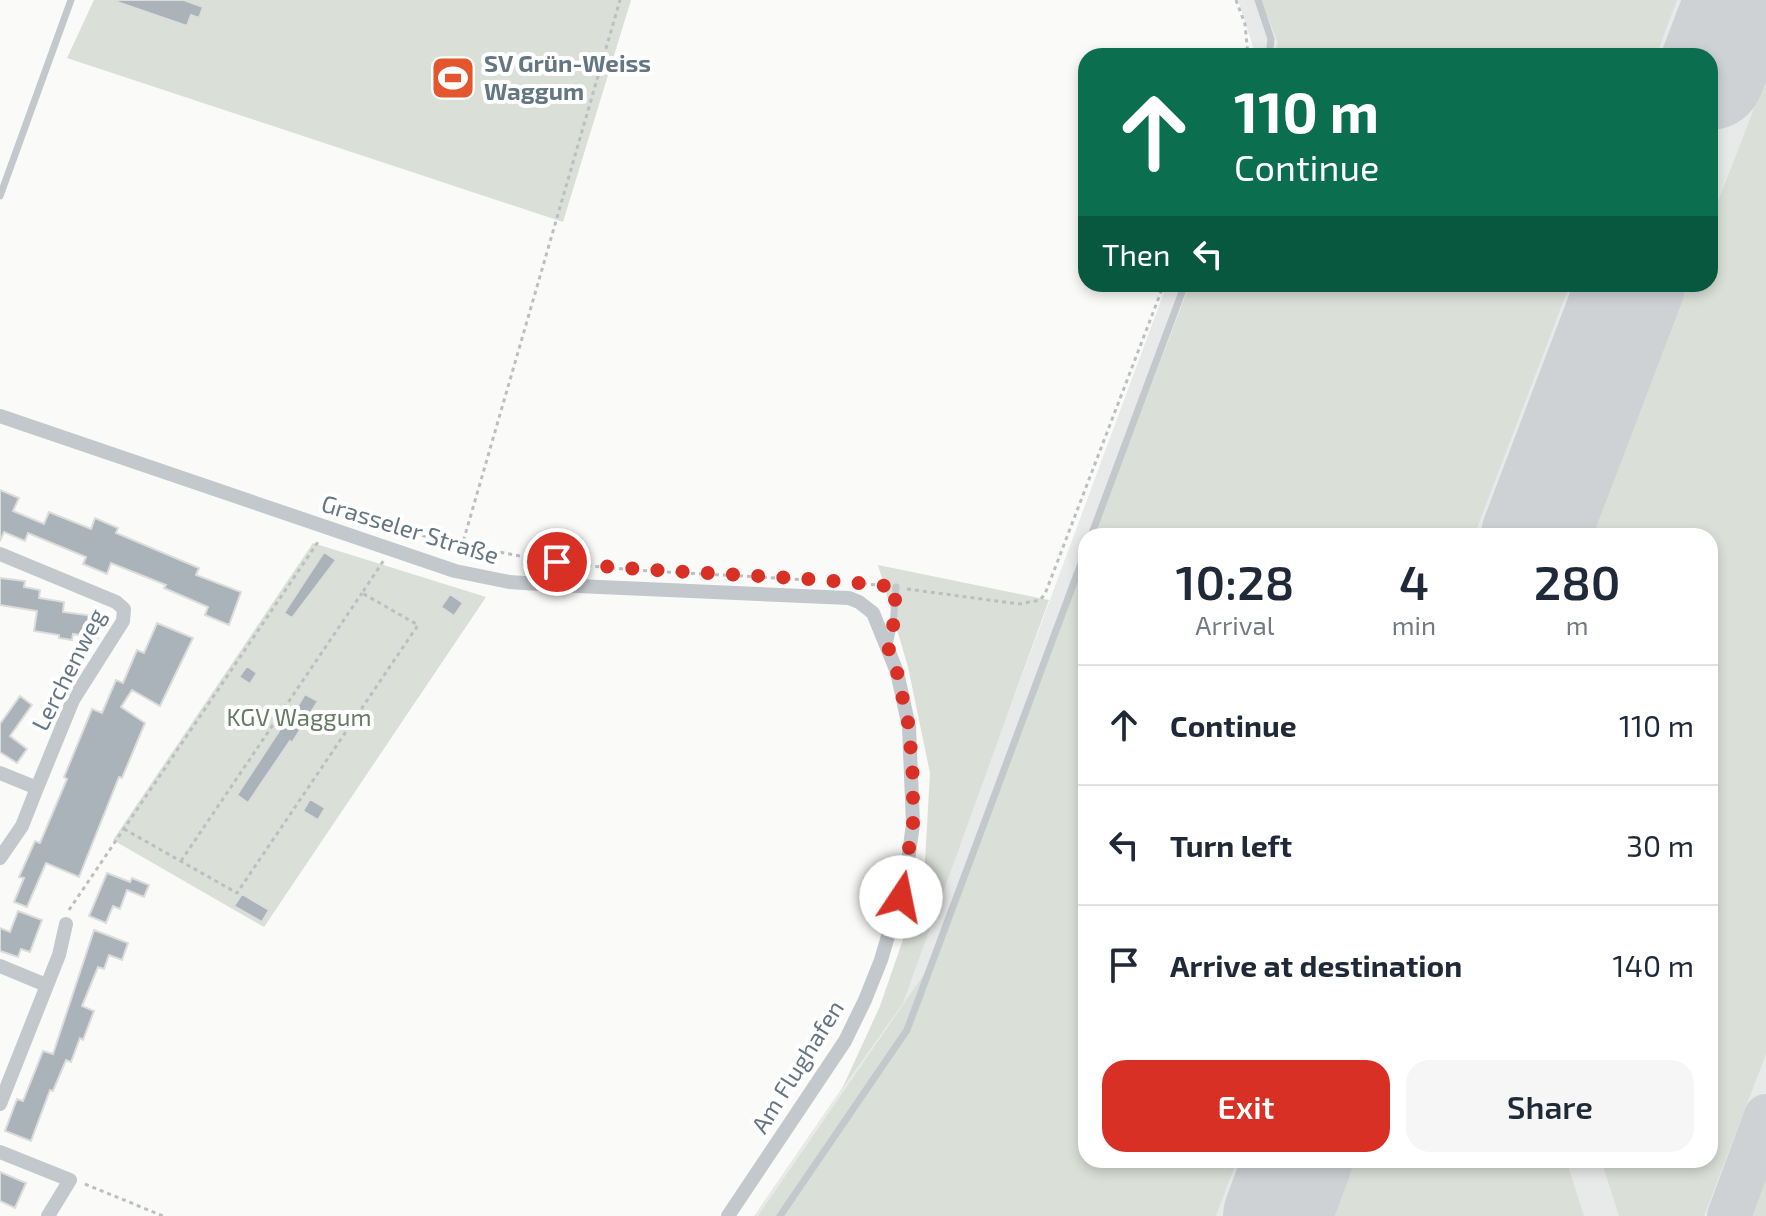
<!DOCTYPE html>
<meta charset="utf-8">
<style>
:root{--surface:#fff;--page:#f6f6f7;--text:#1f2937;--muted:#747a83;--line:#e0e1e3;--accent:#d93025}
body{margin:0;font-family:"Exo 2",sans-serif;background:var(--page);color:var(--text);height:100vh;display:flex;flex-direction:column;font-size:30px;white-space:nowrap}
*{box-sizing:border-box;margin:0}
p{font-size:26px;color:var(--muted)}
.icon{flex:none;width:44px;height:44px;fill:none;stroke:currentColor;stroke-width:2;stroke-linecap:round;stroke-linejoin:round}
.map{position:relative;flex:1;overflow:hidden}
.drawer{position:absolute;left:1078px;top:528px;width:640px;height:640px;display:flex;flex-direction:column;background:var(--surface);border-radius:24px;box-shadow:0 4px 12px #0003}
.drawer>*{flex:none}
.top-card{position:absolute;left:1078px;top:48px;width:640px;height:244px;border-radius:24px;box-shadow:0 4px 12px #0003;background:#0b6e4f;color:#fff;overflow:hidden}
.pin{position:absolute;display:grid;place-items:center;width:68px;height:68px;color:#fff;margin:-34px;border:4px solid #fff;border-radius:50%;box-shadow:0 2px 8px #0007}
.me{position:absolute;width:88px;margin:-44px;rotate:11deg;stroke-linejoin:round;filter:drop-shadow(0 0 6px #0008)}
.turn{display:flex;align-items:center;gap:28px;height:168px;padding:0 24px;font-size:36px}
.turn .icon{width:104px;height:104px;stroke-width:2.5}
.turn b{display:block;font-size:56px;line-height:68px}
.then{display:flex;align-items:center;height:76px;padding:0 24px;background:#0003;gap:16px;font-size:30px}
.eta{display:flex;justify-content:space-evenly;align-items:center;height:136px;text-align:center}
.eta b{font-size:48px;font-weight:600;line-height:56px}
.cta{display:flex;gap:16px;margin-top:auto;padding:16px 24px}
.cta a{flex:1;height:92px;border-radius:24px;background:var(--accent);color:#fff;font-size:32px;font-weight:600;line-height:92px;text-align:center}
.cta a+a{background:var(--page);color:var(--text)}
ul{padding:0;list-style:none}
li{display:flex;align-items:center;gap:24px;height:120px;padding:0 24px;border-top:2px solid var(--line)}
li div{flex:1}
li b{display:block;font-size:30px}
li em{font-style:normal}
.map>svg:first-child{display:block}
</style>
<div class="map">
<svg width="1766" height="1216" viewBox="0 0 1766 1216">
<rect width="100%" height="100%" fill="#fafaf8"/>
<path fill="#e8e9e9" fill-rule="evenodd" d="M1238,0H1766V1216H754L901,1002L1167,284H1710V56H1252L1254,50ZM1086,536H1710V1160H1086Z"/>
<path fill="#dadfd7" d="M94,0H631L563,222L67,58Z
M1261,0H1677L1656,56H1274L1278,43Z
M1766,77V1054L1704,1216H1619L1601,1160H1710V536H1591L1687,284H1710V223Z
M1190,284H1570L1474,536H1094Z
M313,543L486,597L264,927L113,840Z
M1086,557V1160H1237L1216,1216H758L938,954Z
M878,565L1049,600L903,1003L842,1089L880,1006L924,879L930,773L908,667Z
M1354,1160H1566L1584,1216H1333Z
M1766,1175V1216H1751Z"/>
<g fill="none" stroke-linecap="round" stroke-linejoin="round">
<path stroke="#ced2d4" stroke-width="44" d="M1729,1216L1766,1116"/>
<path stroke="#ced2d4" stroke-width="108" d="M1710,76L1739,0
M1535,536L1631,284
M1277,1216L1298,1160"/>
</g>
<path fill="#aab3b9" stroke="#dcdcda" stroke-width="2" d="M118,0H184L203,7L199,18L191,15L187,26L117,2Z
M0,490L19,498L13,511L44,524L49,512L91,529L95,518L118,528L116,533L199,568L196,575L241,592L229,625L205,615L208,607L164,588L166,585L111,563L107,574L83,564L86,557L28,533L25,541L4,532L0,541Z
M324,552L336,560L292,618L284,613Z
M0,578L25,581L24,587L40,590L39,598L64,602L63,612L101,617L98,638L73,634L72,640L59,638V635L34,631L37,611L0,605Z
M450,594L463,603L454,616L441,607Z
M157,623L193,638L160,706L132,690L121,707L145,723L122,778L119,777L79,877L46,863L27,907L14,902L24,878L19,877L35,841L40,843L67,779L64,777L92,709L102,713L116,680L123,683L137,650L144,653Z
M247,666L257,673L250,684L239,677Z
M305,694L318,701L292,743L290,741L248,803L237,795L285,722L287,724Z
M20,696L32,705L10,736L27,749L17,763L0,752V724Z
M310,799L325,808L318,820L303,811Z
M107,873L130,882L132,878L149,885L144,897L127,890L120,909L113,906L106,923L89,916Z
M242,894L269,910L262,922L234,906Z
M18,911L42,920L30,952L21,949L18,957L0,951V928L10,932Z
M94,930L128,943L122,960L109,955L104,969L98,967L82,1006L94,1011L83,1040L80,1038L71,1062L66,1060L53,1091L50,1090L31,1141L5,1131L17,1099L23,1101L43,1051L53,1054Z
M0,1172L26,1183L15,1208L0,1201Z"/>
<g fill="none" stroke-linecap="round" stroke-linejoin="round">
<path stroke="#bbbfc2" stroke-width="3" stroke-dasharray="4 4" stroke-linecap="butt" d="M1236,0L1245,24L1248,56
M352,519C420,535 488,552 557,562C640,573 724,574 807,580
M459,556L620,0
M855,583L887,586
M907,589L1019,604L1040,600L1045,594L1164,284
M124,829L237,893L418,625L362,593L384,560
M181,861L362,593
M69,910L320,539
M85,1184L163,1216"/>
<path stroke="#c3c8cc" stroke-width="7" d="M1258,0L1271,39L1269,56
M0,196L71,0
M1091,536L1185,284
M889,645L893,627L896,587
M780,1216L907,1030L1086,550"/>
<path stroke="#c3c8cc" stroke-width="14" d="M0,416L455,571L509,582L555,585L849,598L859,602L873,613L897,672L909,727L913,824L906,875L881,960L865,1000L845,1041L728,1216
M0,554L116,602L124,609L123,621L73,700L37,788L0,773
M0,858L22,826L37,788
M0,966L46,985
M0,1104L59,955L66,924
M0,1152L70,1180L48,1216"/>
</g>
<g fill="none" stroke-linecap="round" stroke-linejoin="round">
<path stroke="#d93025" stroke-width="14" stroke-dasharray="0 25.2" d="M557,562C670,574 784,574 896,587L893,627L888,647L897,672L909,727L913,778V824L901,897"/>
</g>
<defs>
<g id="stadium-square" transform="scale(2.3)"><rect x="-9" y="-9" width="18" height="18" rx="4" fill="#e4572e" stroke="#fff"/><path d="M0-5a6.5 5 0 1 0 0 10a6.5 5 0 1 0 0-10ZM-3.5-1.8h7v3.6h-7Z" fill="#fff"/></g>
</defs>
<g fill-rule="evenodd">
<use href="#stadium-square" x="453" y="78"/>
</g>
<g text-anchor="middle" stroke-width="8" stroke-linejoin="round" paint-order="stroke">
<g font-size="24" font-weight="bold" fill="#657683" stroke="#fff" text-anchor="start">
<text x="484" y="72">SV Grün-Weiss<tspan x="484" dy="28">Waggum</tspan></text>
</g>
<g font-size="24" fill="#657683" stroke="#fff">
<text transform="translate(410 530) rotate(17)" y="8">Grasseler Straße</text>
<text transform="translate(69 670) rotate(-63)" y="8">Lerchenweg</text>
<text transform="translate(798 1067) rotate(-58)" y="8">Am Flughafen</text>
</g>
<g font-size="24" fill="#687a64" stroke="#fff">
<text x="299" y="726">KGV Waggum</text>
</g>
</g>
</svg>
<div class="pin" style="left:557px;top:562px;background:#d93025"><svg class="icon" aria-label="arrive" viewBox="0 0 24 24"><path d="M6 21V4h12l-3 4 3 4H6"/></svg></div>
<svg class="me" style="left:901px;top:897px" viewBox="-20 -20 40 40"><circle r="19" fill="#fff"/><path d="M0-13L10 11 0 6-10 11z" fill="#d93025"/></svg>
<div class="top-card">
<div class="turn"><svg class="icon" aria-label="ahead" viewBox="0 0 24 24"><path d="M12 20V5M6 11l6-6 6 6"/></svg><div><b>110 m</b>Continue</div></div>
<div class="then">Then<svg class="icon" aria-label="left" viewBox="0 0 24 24"><path d="M17 20v-9H6M10 6l-5 5 5 5"/></svg></div>
</div>
<section class="drawer">
<div class="eta">
<div><b>10:28</b><p>Arrival</p></div>
<div><b>4</b><p>min</p></div>
<div><b>280</b><p>m</p></div>
</div>
<ul>
<li><svg class="icon" aria-label="ahead" viewBox="0 0 24 24"><path d="M12 20V5M6 11l6-6 6 6"/></svg><div><b>Continue</b></div><em>110 m</em></li>
<li><svg class="icon" aria-label="left" viewBox="0 0 24 24"><path d="M17 20v-9H6M10 6l-5 5 5 5"/></svg><div><b>Turn left</b></div><em>30 m</em></li>
<li><svg class="icon" aria-label="arrive" viewBox="0 0 24 24"><path d="M6 21V4h12l-3 4 3 4H6"/></svg><div><b>Arrive at destination</b></div><em>140 m</em></li>
</ul>
<div class="cta"><a>Exit</a><a>Share</a></div>
</section>
</div>
